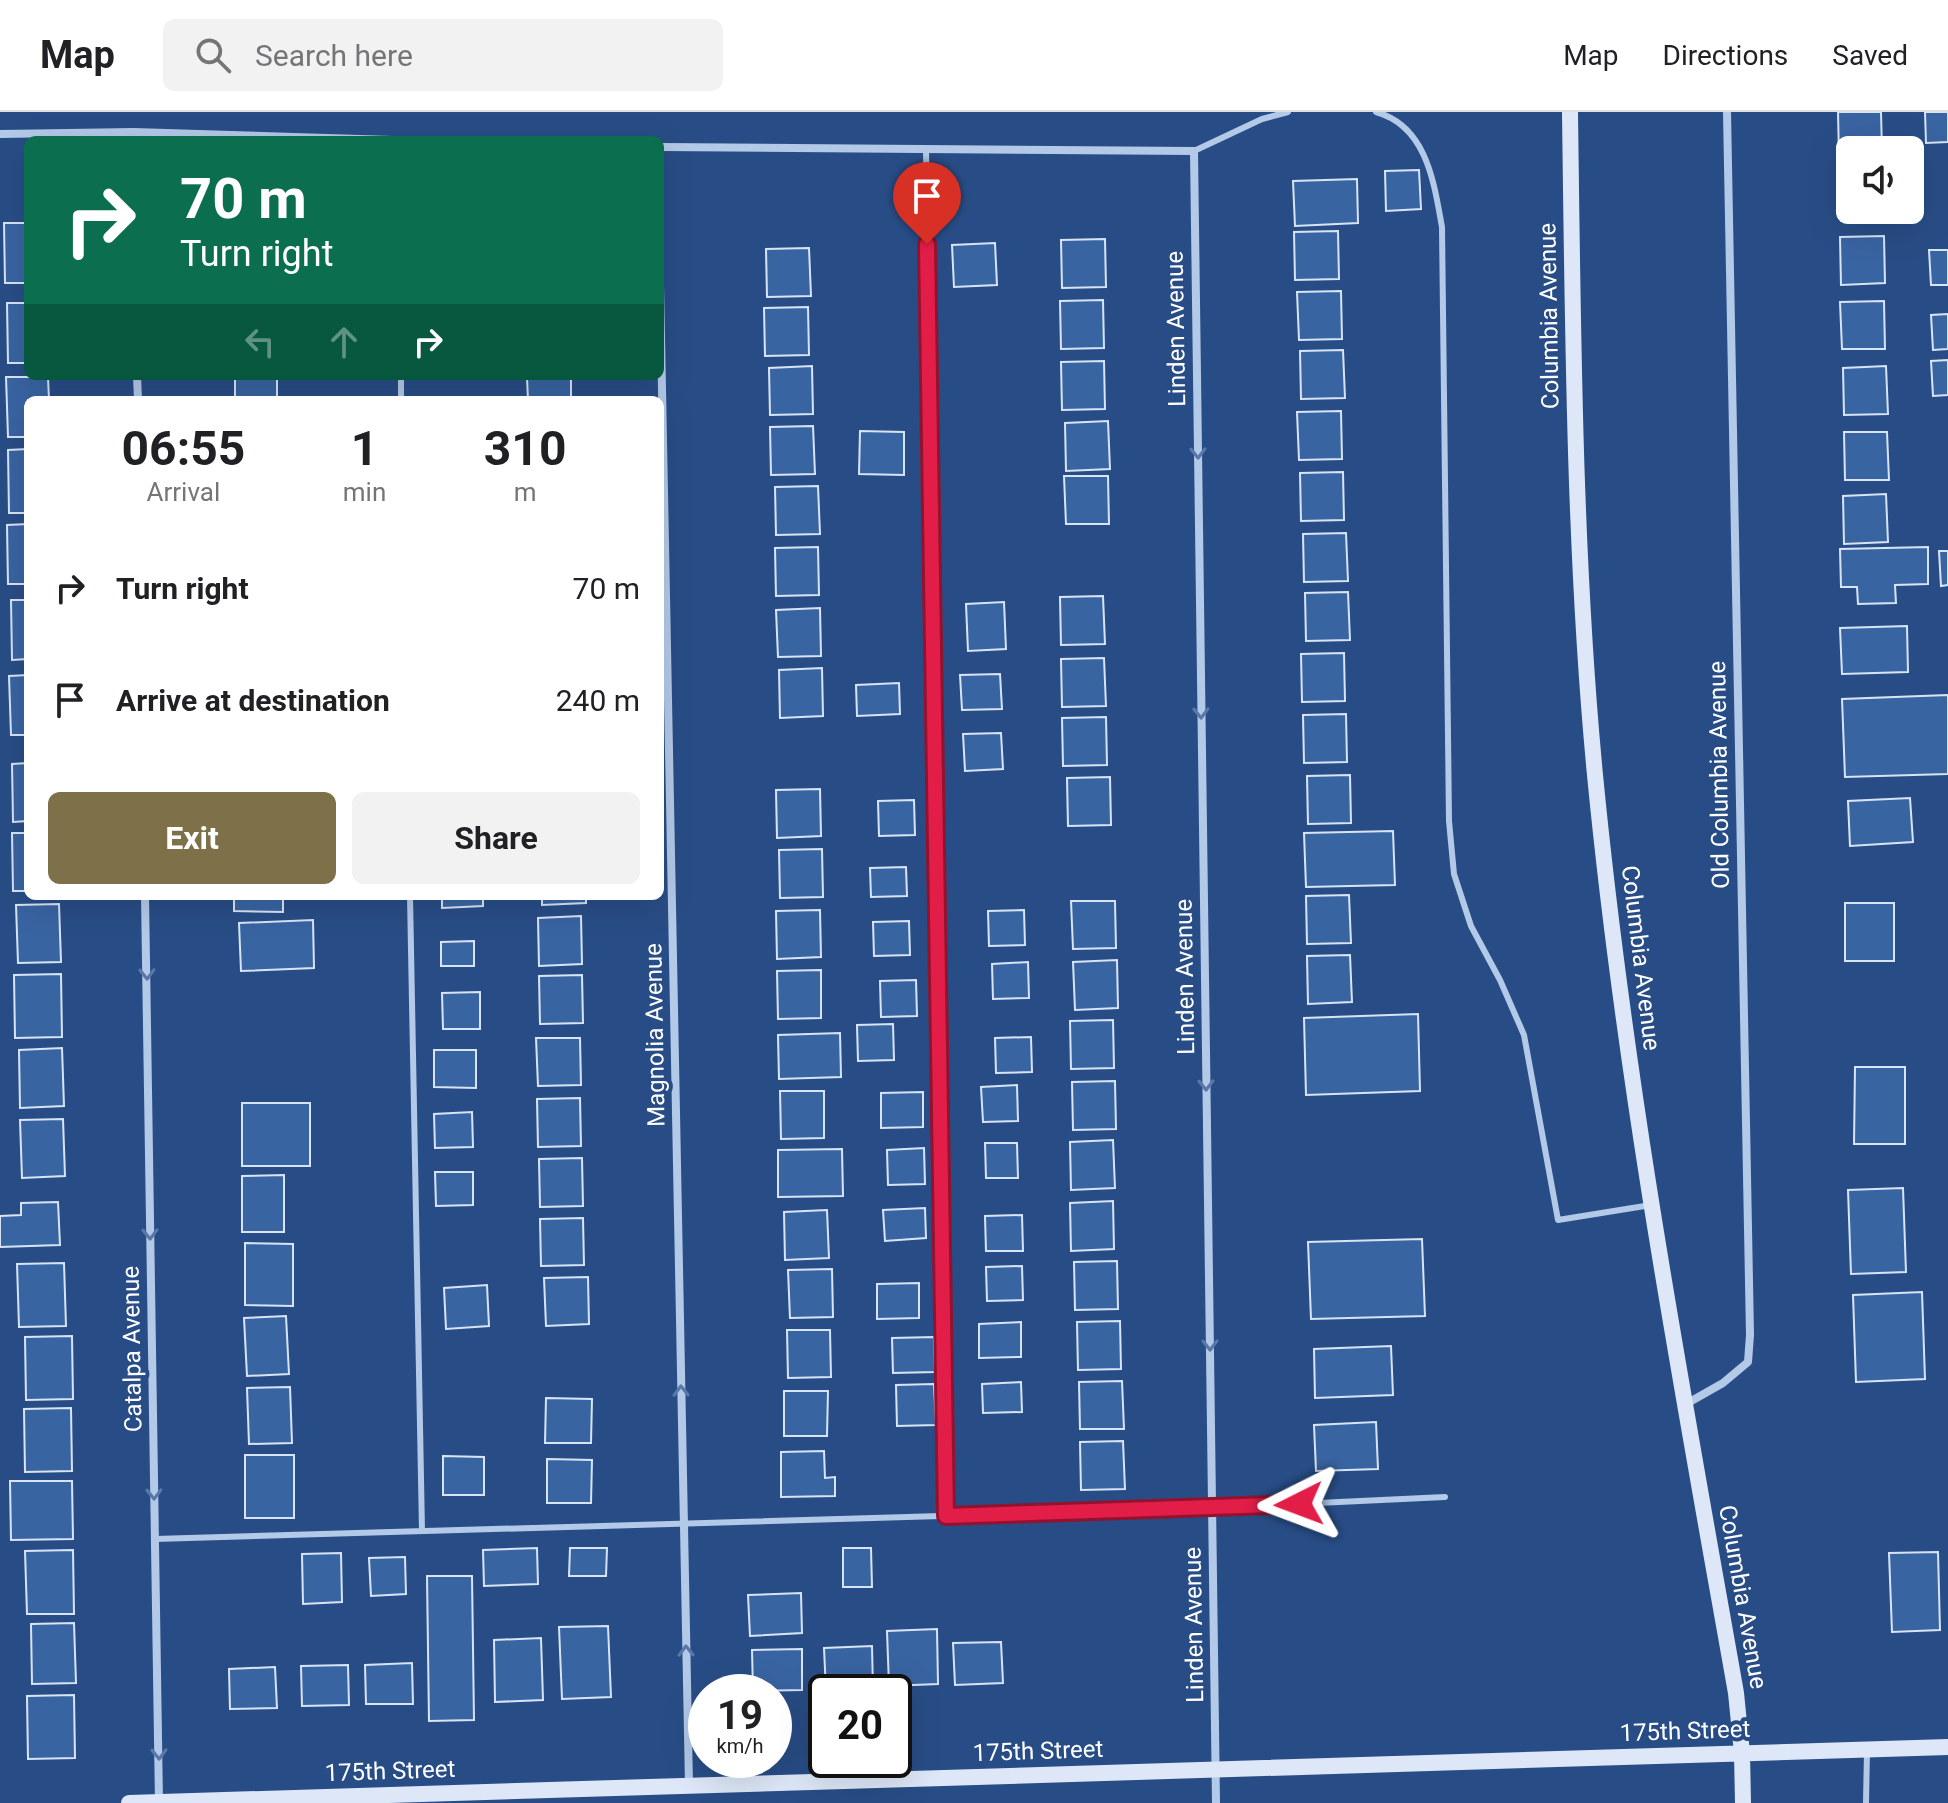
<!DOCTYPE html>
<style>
:root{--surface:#fff;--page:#f2f2f2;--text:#202124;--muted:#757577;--line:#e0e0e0;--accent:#7e714a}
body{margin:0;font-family:Roboto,sans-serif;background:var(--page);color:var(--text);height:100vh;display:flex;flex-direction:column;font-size:30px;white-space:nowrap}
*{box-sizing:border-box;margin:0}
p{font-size:26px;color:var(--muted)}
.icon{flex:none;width:44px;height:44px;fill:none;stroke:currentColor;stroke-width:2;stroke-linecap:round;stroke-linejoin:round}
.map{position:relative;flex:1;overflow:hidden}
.details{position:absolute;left:24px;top:284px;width:640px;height:504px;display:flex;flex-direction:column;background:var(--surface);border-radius:12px;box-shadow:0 8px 32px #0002}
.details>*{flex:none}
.top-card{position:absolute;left:24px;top:24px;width:640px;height:244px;border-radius:12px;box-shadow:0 8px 32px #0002;background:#0b6e4f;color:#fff;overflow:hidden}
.tools{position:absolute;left:1836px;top:24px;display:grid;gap:16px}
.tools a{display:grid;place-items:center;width:88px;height:88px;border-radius:12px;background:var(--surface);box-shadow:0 8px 32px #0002;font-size:40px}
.speed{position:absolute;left:688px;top:1562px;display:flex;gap:16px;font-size:40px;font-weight:700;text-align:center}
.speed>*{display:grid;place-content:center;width:104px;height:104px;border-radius:50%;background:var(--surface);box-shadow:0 8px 32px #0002;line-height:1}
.speed small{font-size:20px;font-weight:400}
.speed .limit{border:4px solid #111;border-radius:12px;background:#fff;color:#111}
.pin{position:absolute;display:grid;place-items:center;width:68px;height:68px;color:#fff;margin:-82px -34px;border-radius:50% 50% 50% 0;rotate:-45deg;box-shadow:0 0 8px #0007}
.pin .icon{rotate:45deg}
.me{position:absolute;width:88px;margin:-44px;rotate:267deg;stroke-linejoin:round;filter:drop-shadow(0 0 6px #0008)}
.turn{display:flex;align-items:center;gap:28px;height:168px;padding:0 24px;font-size:36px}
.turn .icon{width:104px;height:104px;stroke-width:2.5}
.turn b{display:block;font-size:56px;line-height:68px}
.lanes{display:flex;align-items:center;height:76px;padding:0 24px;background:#0003;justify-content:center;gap:40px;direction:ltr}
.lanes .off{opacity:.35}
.eta{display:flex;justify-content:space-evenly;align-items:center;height:136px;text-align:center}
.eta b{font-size:48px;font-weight:700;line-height:56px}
.action{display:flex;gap:16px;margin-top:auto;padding:16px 24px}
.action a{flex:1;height:92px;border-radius:12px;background:var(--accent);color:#fff;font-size:32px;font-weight:700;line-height:92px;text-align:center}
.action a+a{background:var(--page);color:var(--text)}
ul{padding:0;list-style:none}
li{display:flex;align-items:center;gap:24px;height:112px;padding:0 24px}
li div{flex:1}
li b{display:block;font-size:30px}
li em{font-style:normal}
header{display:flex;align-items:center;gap:48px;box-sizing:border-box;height:112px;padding:0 40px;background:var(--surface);border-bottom:2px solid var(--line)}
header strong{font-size:38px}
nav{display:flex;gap:44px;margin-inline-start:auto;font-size:28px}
.search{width:560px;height:72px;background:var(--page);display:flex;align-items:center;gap:20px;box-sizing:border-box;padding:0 28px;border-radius:12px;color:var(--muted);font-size:30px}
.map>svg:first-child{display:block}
</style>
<header>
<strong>Map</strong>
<div class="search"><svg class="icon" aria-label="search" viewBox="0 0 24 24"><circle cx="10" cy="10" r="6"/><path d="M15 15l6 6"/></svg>Search here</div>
<nav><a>Map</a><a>Directions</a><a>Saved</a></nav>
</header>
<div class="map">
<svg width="1948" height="1691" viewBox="0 0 1948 1691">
<rect width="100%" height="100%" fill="#284d86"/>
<path fill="#3964a2" stroke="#d7e4f6" stroke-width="2" d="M1838,0H1881L1882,38H1850V45L1839,46Z
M1925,0H1948V30L1926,31Z
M1419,58L1421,97L1386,99L1385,59Z
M1840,61H1850V98H1884L1885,109H1841Z
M1357,67L1358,111L1295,114L1293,69Z
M4,111H28V171H5Z
M1338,119L1339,167L1295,168L1294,120Z
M1884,124L1885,171L1841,173L1840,125Z
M1105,127L1106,175L1062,176L1061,128Z
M995,131L997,173L954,175L952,133Z
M809,136L811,184L767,185L766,137Z
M1929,138H1948V173H1931Z
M1341,179L1342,227L1299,228L1297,180Z
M1103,188L1104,236L1061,237L1060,189Z
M1884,189L1885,237H1842L1840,190Z
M7,191H28V251H8Z
M808,195L809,243L765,244L764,196Z
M1948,202V237L1933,238L1931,203Z
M1343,238L1345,286L1301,287L1300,239Z
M1948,248V283L1933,284L1931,249Z
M1104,249L1105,297L1062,298L1061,250Z
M812,254L813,302L770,303L769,256Z
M1886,254L1888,302L1844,303L1843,256Z
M235,264H277V288H235Z
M6,265H48L49,288H28V325H8Z
M571,265V288H528L527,266Z
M1341,299L1342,347L1299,348L1297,300Z
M1108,309L1110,357L1066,359L1065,311Z
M813,314L815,362L771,363L770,315Z
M860,319L904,320V363L859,362Z
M1844,320H1887L1889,368H1845Z
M28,337V401H9L8,338Z
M1343,360L1344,408L1301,409L1300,361Z
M1064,364H1108L1109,412H1066Z
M818,374L820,422L776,423L775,375Z
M1886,382L1888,430L1844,432L1843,384Z
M28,412V472H8L7,413Z
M1346,421L1348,469L1304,470L1303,422Z
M818,435L819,483L776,484L775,436Z
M1928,435V472L1895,473L1896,491L1858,492L1857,475H1841L1840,437Z
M1939,439H1948V473L1941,474Z
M1348,480L1350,528L1306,529L1305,481Z
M1103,484L1105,532L1061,533L1060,485Z
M11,488H28V547L12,548Z
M1004,490L1006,537L968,539L966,492Z
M820,496L821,544L778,545L776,498Z
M1907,514L1908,560L1842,562L1840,516Z
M1344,541L1345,589L1302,590L1301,542Z
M1104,546L1106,594L1062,595L1061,547Z
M822,556L823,604L780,606L779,558Z
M1000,562L1002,597L962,598L960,563Z
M28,563V623H11L9,564Z
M899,571L900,602L857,604L856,573Z
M1948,583V662L1845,665L1842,587Z
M1346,602L1347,650L1304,651L1303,603Z
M1106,605L1107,653L1063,654L1062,606Z
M1001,621L1003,657L965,659L963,622Z
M28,651V709L13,710L12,652Z
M1350,663L1351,711L1308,712L1307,664Z
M1110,665L1111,713L1068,714L1067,666Z
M820,677L821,724L777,726L776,678Z
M1910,686L1913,730L1850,734L1848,689Z
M914,688L915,723L879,724L878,689Z
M1393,719L1395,773L1306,775L1304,721Z
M12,721H28V779H13Z
M822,737L823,785L780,786L779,738Z
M906,755L907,784L871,785L870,756Z
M1349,783L1351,831L1307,832L1306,784Z
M234,784H283V800L234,799Z
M442,784H483V794L442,796Z
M542,784H586V791L542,793Z
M1071,789H1115L1116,836L1073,837Z
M1845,791H1894V849H1845Z
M59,792L61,850L18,851L16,793Z
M820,798L821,845L777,847L776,799Z
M1024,798L1025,833L989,834L988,799Z
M581,804L582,852L539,854L538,806Z
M313,808L314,856L241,859L239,811Z
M909,809L910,843L874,844L873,810Z
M474,829V854H441V830Z
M1350,843L1352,890L1308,892L1307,844Z
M1117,848L1118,896L1075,898L1073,850Z
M1028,850L1029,886L993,887L992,852Z
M821,858V906L778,907L777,859Z
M61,862L62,925L15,926L14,863Z
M582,863L583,911L540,912L539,864Z
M916,868L917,904L881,905L880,869Z
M480,880V917H443L442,881Z
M1418,902L1420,979L1306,983L1304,906Z
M1113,908L1114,956L1071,957L1070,909Z
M893,912L894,948L858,949L857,913Z
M840,921L841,965L779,967L778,923Z
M1031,925L1032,960L996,961L995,926Z
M536,926H580L581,973L538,974Z
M62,936L64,994L20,996L19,938Z
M434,938H476V976L434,975Z
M1855,955H1905V1032H1854Z
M1115,969L1116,1017L1073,1018L1072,970Z
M1017,973L1018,1009L983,1010L981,975Z
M780,979H824V1026L781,1027Z
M923,980V1015L881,1016V981Z
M580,986L581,1034L538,1035L537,987Z
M242,991H310V1054H242Z
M472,1000L473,1035L435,1036L434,1002Z
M63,1007L65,1064L22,1066L20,1008Z
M1113,1028L1115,1076L1071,1078L1070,1030Z
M985,1031H1017L1018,1066H986Z
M924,1036L925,1072L888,1073L887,1038Z
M842,1037L843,1084L778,1085V1038Z
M582,1046L583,1094L540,1095L539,1047Z
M435,1060H473V1093L436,1094Z
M284,1063V1120H242V1064Z
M1903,1076L1906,1160L1851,1162L1848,1078Z
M1113,1089L1114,1137L1071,1139L1070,1091Z
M58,1090L60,1133L0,1135V1104L21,1103V1091Z
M925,1096L926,1126L885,1129L883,1098Z
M827,1098L829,1146L785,1148L784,1100Z
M1022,1103L1023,1139H986L985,1104Z
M583,1106L584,1153L541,1154L540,1107Z
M1422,1127L1425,1204L1311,1207L1308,1130Z
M245,1131L293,1132V1194L245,1193Z
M1117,1149L1118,1197L1075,1198L1074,1150Z
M64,1151L66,1214L19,1215L17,1152Z
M1022,1154L1023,1188L987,1189L986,1155Z
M832,1157L833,1205L790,1206L788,1158Z
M588,1165L589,1212L546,1214L544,1166Z
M919,1171V1206L877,1207V1172Z
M487,1173L489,1214L446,1217L444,1176Z
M1922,1180L1925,1267L1856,1270L1853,1183Z
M286,1204L289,1262L247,1264L244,1206Z
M1120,1209L1121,1257L1078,1258L1077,1210Z
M1021,1210V1245L979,1246V1212Z
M787,1218H830L831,1265L788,1266Z
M72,1224L73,1287L26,1288L25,1225Z
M934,1225L935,1260L893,1261L892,1226Z
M1391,1234L1393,1283L1315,1286L1314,1237Z
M1122,1269L1124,1317H1080L1079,1270Z
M1021,1270L1022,1300L983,1301L982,1272Z
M934,1272L936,1313L897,1314L896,1273Z
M290,1275L292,1331L249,1332L247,1276Z
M784,1279H828L827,1324H784Z
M546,1286L592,1287L591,1331H545Z
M71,1296L72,1359L25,1360L24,1297Z
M1376,1310L1378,1357L1316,1359L1314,1313Z
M1123,1329L1125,1377L1081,1378L1080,1330Z
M824,1339L825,1366L835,1365V1384L781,1385V1340Z
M245,1343H294V1406H245Z
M443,1344L484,1345V1383H443Z
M547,1347L592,1348L591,1391H547Z
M10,1369H72L73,1427L11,1428Z
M537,1436L538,1472L484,1474L483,1438Z
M570,1436H607L606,1464H569Z
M843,1436H871L872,1475H843Z
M73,1438L74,1502H27L25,1439Z
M1938,1440L1940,1518L1892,1520L1889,1441Z
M341,1441L342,1490L303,1492L302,1442Z
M405,1445L406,1482L371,1484L369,1446Z
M427,1464H472L474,1608L429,1609Z
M801,1481L802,1521L750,1524L748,1483Z
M74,1511L76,1571L32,1572L31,1512Z
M608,1514L611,1585L562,1587L559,1515Z
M937,1517L938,1572L889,1574L887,1519Z
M541,1526L543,1588L495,1590L494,1528Z
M1001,1530L1003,1571L955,1573L953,1531Z
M872,1534L873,1577L826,1579L824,1536Z
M802,1537V1578L753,1579L752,1538Z
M412,1551L413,1592H366L365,1553Z
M348,1553L349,1593L302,1594L301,1554Z
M275,1555L277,1596L230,1597L229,1557Z
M74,1583L75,1646L28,1647L27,1584Z"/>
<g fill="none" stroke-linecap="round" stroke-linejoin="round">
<path stroke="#b3c9e8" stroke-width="6" d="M1376,0C1427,14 1434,71 1442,115L1449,709L1454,762L1471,814L1500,868L1524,923L1558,1108L1651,1093
M926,37L946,1404
M1194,39L1262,7L1288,0
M401,264V288
M410,784L422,1419
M155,1427L1212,1396L1445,1385
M1866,1691L1867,1639"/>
<path stroke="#b3c9e8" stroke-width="8" d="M0,22L134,20L392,28
M660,35L1194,39L1216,1691
M660,173L689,1673
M137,264L138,288
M145,784L159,1691
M1686,1292L1723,1271L1748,1250L1750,1223L1727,0"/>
<path stroke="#dde7f7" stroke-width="16" d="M1570,0C1573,221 1574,443 1595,663C1625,972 1682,1276 1736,1581L1742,1641L1743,1691
M129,1691L1948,1635"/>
</g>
<defs><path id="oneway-chevron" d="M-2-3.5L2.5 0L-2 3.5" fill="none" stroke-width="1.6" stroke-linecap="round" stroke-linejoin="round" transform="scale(2)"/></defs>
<g stroke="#5978a8">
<use href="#oneway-chevron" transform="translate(1198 341) rotate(89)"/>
<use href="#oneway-chevron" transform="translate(1201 601) rotate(89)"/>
<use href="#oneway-chevron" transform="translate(147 862) rotate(89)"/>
<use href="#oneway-chevron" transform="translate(1206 973) rotate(89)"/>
<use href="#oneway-chevron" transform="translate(150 1122) rotate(89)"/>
<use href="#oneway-chevron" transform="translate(1210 1233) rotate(89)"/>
<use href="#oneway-chevron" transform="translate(681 1279) rotate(-91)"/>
<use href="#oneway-chevron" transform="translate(154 1382) rotate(89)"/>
<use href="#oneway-chevron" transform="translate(686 1539) rotate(-91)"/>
<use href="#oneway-chevron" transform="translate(159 1642) rotate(89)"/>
</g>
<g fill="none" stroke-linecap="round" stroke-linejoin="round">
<g stroke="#92132f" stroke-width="20">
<path id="route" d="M927,132L946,1404L1299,1392"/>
</g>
<use href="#route" stroke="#e11d48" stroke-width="14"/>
</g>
<g text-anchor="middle" stroke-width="8" stroke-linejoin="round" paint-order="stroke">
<g font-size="24" fill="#fff" stroke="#284d86">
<text transform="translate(1549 204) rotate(-91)" y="8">Columbia Avenue</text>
<text transform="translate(1176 217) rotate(-91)" y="8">Linden Avenue</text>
<text transform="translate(1719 663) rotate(-91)" y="8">Old Columbia Avenue</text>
<text transform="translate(1641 846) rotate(83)" y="8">Columbia Avenue</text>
<text transform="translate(1185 865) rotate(-91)" y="8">Linden Avenue</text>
<text transform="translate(655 923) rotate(-91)" y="8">Magnolia Avenue</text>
<text transform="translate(132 1237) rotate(-91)" y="8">Catalpa Avenue</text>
<text transform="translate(1743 1485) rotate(80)" y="8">Columbia Avenue</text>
<text transform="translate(1194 1513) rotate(-91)" y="8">Linden Avenue</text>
<text transform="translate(1685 1619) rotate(-2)" y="8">175th Street</text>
<text transform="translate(1038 1639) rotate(-2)" y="8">175th Street</text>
<text transform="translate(390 1659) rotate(-2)" y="8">175th Street</text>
</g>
</g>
</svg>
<div class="tools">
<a><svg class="icon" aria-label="sound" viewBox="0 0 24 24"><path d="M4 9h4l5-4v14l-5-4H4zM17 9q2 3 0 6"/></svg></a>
</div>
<div class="speed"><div>19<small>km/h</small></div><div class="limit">20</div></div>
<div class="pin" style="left:927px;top:132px;background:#d93025"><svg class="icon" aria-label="arrive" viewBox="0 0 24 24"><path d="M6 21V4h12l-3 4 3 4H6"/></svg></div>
<svg class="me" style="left:1299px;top:1392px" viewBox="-20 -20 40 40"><path d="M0-17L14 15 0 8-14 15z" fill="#e11d48" stroke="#fff" stroke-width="4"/></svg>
<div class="top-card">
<div class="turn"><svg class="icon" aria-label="right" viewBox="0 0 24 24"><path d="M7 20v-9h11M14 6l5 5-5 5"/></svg><div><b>70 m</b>Turn right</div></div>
<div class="lanes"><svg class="icon off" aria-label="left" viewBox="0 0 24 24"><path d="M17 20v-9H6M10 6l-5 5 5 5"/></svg><svg class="icon off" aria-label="ahead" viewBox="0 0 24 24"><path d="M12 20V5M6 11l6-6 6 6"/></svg><svg class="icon" aria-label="right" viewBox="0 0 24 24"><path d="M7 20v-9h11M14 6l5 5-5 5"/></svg></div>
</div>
<section class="details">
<div class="eta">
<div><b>06:55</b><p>Arrival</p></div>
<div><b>1</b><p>min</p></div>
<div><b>310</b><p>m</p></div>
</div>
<ul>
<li><svg class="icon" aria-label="right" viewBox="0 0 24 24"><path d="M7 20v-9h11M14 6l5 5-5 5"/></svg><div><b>Turn right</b></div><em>70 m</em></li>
<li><svg class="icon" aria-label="arrive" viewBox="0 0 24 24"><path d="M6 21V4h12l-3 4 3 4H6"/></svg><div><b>Arrive at destination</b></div><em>240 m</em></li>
</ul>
<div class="action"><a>Exit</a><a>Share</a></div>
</section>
</div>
